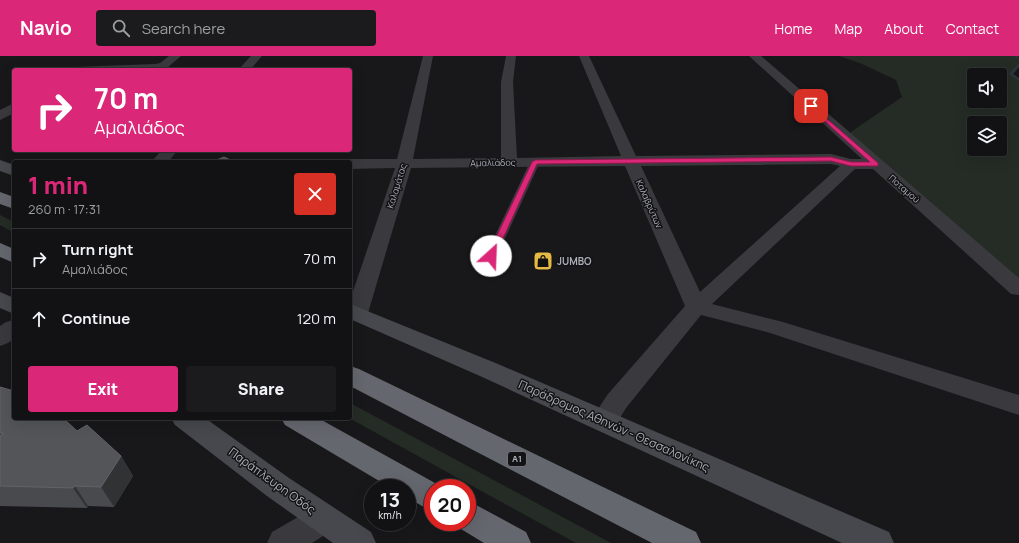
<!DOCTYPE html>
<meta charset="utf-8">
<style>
:root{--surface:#121214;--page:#1b1b1d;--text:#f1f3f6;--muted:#9c9ea0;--line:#313234;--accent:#db2777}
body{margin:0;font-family:Manrope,sans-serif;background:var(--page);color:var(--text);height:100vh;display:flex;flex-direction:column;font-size:15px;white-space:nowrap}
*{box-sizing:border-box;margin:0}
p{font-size:13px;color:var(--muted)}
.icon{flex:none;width:22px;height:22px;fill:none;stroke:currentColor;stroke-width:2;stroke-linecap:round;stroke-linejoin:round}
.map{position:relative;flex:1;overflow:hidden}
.details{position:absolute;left:12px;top:104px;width:340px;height:260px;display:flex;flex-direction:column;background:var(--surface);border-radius:4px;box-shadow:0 4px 16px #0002,0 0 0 1px var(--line)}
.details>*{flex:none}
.hud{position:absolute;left:12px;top:12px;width:340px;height:84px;border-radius:4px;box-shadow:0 4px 16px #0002,0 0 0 1px var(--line);background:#db2777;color:#fff;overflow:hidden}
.tools{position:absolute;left:967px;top:12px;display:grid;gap:8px}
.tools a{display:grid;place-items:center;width:40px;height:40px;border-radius:4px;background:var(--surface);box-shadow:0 4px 16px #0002,0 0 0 1px var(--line);font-size:20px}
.speed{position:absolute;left:364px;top:423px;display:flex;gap:8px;font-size:20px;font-weight:700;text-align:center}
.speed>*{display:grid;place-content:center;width:52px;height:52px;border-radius:50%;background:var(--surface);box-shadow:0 4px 16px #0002,0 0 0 1px var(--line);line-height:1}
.speed small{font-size:10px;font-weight:400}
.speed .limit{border:6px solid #d22;background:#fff;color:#111}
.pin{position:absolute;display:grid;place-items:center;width:34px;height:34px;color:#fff;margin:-17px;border-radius:8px;box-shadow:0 2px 6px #0006}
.me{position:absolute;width:44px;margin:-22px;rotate:25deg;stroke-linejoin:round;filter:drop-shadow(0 0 3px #0008)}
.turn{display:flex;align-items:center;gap:14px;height:84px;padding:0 16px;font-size:18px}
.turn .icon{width:52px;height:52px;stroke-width:2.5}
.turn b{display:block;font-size:28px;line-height:34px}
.round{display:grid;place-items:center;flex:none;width:42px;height:42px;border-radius:4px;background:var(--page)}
.headline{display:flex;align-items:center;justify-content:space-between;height:68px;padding:0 16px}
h1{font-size:24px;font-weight:800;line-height:30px;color:var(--accent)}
.action{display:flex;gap:8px;margin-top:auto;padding:8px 16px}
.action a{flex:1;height:46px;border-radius:4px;background:var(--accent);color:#fff;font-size:16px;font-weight:800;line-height:46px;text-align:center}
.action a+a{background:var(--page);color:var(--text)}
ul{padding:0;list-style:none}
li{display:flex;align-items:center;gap:12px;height:60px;padding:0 16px;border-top:1px solid var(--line)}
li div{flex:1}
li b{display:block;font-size:15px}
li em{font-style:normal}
header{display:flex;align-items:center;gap:24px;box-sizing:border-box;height:56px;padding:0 20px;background:var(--accent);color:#fff}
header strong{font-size:19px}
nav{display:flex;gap:22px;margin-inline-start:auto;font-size:14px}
.search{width:280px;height:36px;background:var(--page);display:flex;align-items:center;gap:10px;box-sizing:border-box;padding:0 14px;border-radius:4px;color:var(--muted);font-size:15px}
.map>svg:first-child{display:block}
</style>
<header>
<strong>Navio</strong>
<div class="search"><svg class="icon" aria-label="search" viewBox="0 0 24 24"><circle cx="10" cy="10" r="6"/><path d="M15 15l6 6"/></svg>Search here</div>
<nav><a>Home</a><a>Map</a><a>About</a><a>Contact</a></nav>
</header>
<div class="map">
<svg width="1019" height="487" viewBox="0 0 1019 487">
<rect width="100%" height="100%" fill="#18181a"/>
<path fill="#242c25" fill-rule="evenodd" d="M839,0H1016L1019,2V9L1011,18L1019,24V233L845,80L902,41L896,24L860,7ZM974,19H1000V45H974ZM974,67H1000V93H974Z
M0,159L14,166V177L0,169Z
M350,347L611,487H576L349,362Z"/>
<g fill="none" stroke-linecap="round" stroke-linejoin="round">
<path fill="#2e353d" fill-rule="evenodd" d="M1014,0H1018L1019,3Z
M1018,8H1019V11L1013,18L1019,22V25L1009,18Z"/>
<path fill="#39393e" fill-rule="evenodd" d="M535,103L540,106L491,213L489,216H481L479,213L530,106Z"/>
<path fill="#39393e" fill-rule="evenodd" d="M169,0H181L167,12L159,14H69L71,12L75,11L156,8L160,7Z
M251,0H262L250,14H238Z
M423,0H433L413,103L501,102V26L506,0H516L513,26L517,102L621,100L579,0H589L636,100L831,98L851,103H862L749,0H761L1019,222V239L1011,238L873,113H855L712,248L783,266L1019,339V359L767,276L701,259L626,352L614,372L604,375L594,372L590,365L608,338L685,250L625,110L411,112L368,257L365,262L357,264L350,262V244L395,112L350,113V106H343L350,103H397ZM831,108L840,110L700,236L641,110Z
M14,47V57L0,64V54Z
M162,94H178L168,106H151Z
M14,264V283L8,287L0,290V270L6,266Z
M323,449L334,453L339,463L334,473L312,487H267L272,476L312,453Z"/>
<path fill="#47484e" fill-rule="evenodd" d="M0,104L14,109V120L0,115Z
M0,236L14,242V258L0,252Z
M350,248L498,308L889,476L894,487H842L480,320L350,263Z
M171,362H205L289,422L371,476L376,487H333L267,440L175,369Z"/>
<path fill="#65676f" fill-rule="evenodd" d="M0,136L14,141V153L0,148Z
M0,187L14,193V207L0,201Z
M350,310L359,313L696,476L701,487H652L350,330Z
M281,362H318L444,432H433V454L422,450L407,441V432H391L285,369Z
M467,446L478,450L526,476L531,487H484L456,470L454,466H467Z"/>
</g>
<path fill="#494a4e" d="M0,331L121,400L133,420L114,451L88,450L87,452L0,450Z"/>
<path fill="#313234" d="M121,400L133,420L114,451L101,431Z
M75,430L88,450L87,452L73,432Z"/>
<path fill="#545559" stroke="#626368" d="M224,101L235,106H212Z
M0,331L14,335V362H63L77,375L87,369L121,400L101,431L75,430L73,432L0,430V381L3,377L0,376Z"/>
<path fill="#db2777" stroke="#8e194d" d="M811,49L878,107V110H851L831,105L537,108L495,200L491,202L487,200L532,106L535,104L831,101L851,106H870L809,51V49Z"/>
<defs>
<g id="shop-square" transform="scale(1)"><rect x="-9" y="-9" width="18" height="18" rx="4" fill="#e5ba44" stroke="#131315"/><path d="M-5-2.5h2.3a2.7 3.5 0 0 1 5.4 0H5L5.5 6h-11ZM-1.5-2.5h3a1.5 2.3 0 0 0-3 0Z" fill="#111"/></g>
</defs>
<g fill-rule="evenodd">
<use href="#shop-square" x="543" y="205"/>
</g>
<g text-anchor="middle" stroke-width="3" stroke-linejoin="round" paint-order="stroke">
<g font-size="9" fill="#abaeb8" stroke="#131315">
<text transform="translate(493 107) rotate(-1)" y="3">Αμαλιάδος</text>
<text transform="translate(397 130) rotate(-73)" y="3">Καλαμάτας</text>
<text transform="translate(904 133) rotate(41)" y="3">Ποταμού</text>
<text transform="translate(649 148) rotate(66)" y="3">Καλαβρύτων</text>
</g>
<rect fill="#131315" stroke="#7d8087" stroke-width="1" x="508" y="396" width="18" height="14" rx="3"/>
<g font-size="9" font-weight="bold" fill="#abaeb8">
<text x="517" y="406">Α1</text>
</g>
<g font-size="10" font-weight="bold" fill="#abaeb8" stroke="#131315" text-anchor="start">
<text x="557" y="209">JUMBO</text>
</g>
<g font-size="12" fill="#abaeb8" stroke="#131315">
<text transform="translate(614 370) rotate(24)" y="4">Παράδρομος Αθηνών - Θεσσαλονίκης</text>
<text transform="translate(272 425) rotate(36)" y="4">Παράπλευρη Οδός</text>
</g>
</g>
</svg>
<div class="tools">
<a><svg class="icon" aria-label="sound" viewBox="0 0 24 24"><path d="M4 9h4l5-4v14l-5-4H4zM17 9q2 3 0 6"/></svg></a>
<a><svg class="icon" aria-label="layers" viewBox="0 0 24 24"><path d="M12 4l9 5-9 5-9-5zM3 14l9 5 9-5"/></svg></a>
</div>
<div class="speed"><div>13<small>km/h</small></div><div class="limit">20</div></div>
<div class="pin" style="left:811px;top:50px;background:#d93025"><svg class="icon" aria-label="arrive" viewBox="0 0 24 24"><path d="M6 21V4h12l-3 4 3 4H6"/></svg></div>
<svg class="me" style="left:491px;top:200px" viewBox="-20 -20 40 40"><circle r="19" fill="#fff"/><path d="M0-13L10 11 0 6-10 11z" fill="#db2777"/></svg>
<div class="hud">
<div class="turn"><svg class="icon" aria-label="right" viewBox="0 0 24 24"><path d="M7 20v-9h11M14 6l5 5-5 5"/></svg><div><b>70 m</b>Αμαλιάδος</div></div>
</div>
<section class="details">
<div class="headline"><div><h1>1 min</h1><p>260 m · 17:31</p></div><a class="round" style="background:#d93025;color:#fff"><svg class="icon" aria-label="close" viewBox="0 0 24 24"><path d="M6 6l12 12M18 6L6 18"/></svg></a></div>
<ul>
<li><svg class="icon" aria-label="right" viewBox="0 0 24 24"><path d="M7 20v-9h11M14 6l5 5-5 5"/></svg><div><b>Turn right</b><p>Αμαλιάδος</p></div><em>70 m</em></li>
<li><svg class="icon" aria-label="ahead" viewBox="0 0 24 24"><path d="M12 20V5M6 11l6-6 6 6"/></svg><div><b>Continue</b></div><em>120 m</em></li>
</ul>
<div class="action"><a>Exit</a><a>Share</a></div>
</section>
</div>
